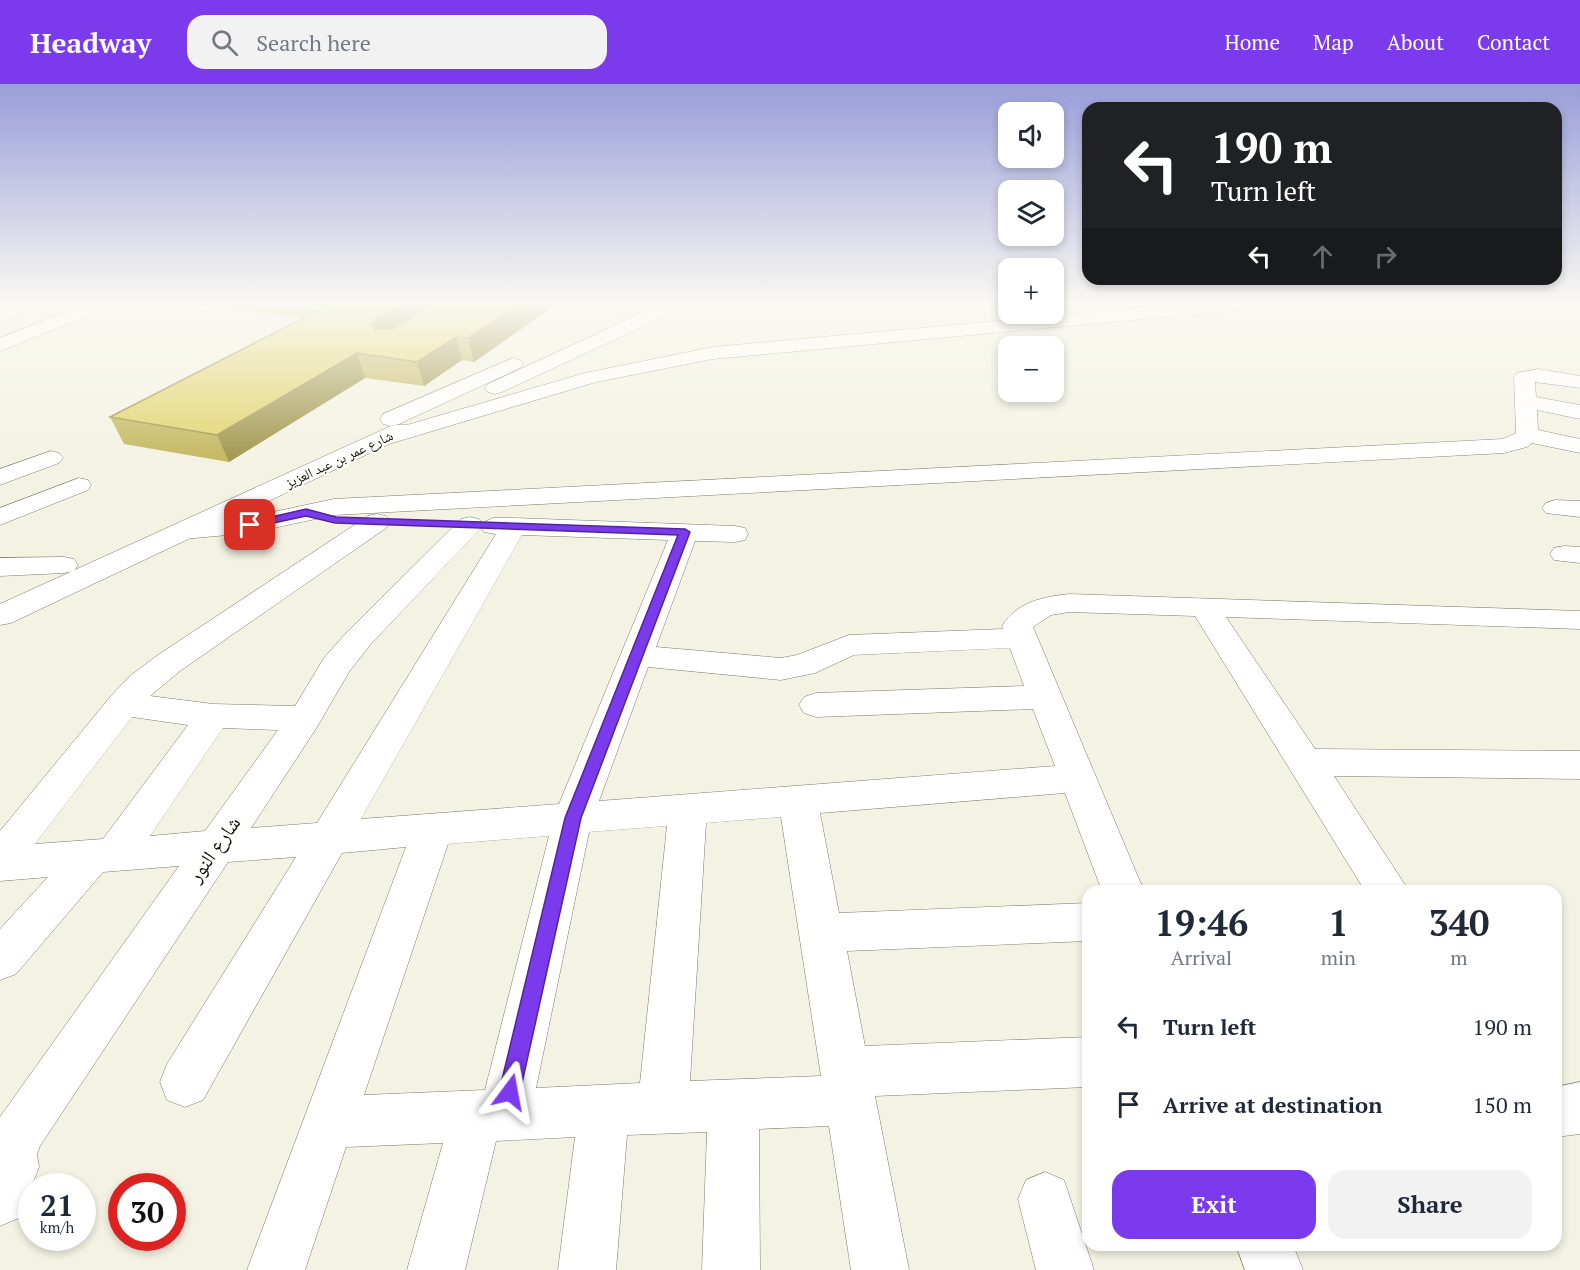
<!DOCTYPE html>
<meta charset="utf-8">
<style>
:root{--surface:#fff;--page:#f2f2f3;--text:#1f2937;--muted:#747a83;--accent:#7c3aed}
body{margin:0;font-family:"PT Serif","Noto Naskh Arabic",serif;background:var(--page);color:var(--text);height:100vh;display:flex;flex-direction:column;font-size:22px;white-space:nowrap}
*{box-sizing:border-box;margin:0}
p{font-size:20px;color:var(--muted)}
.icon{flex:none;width:33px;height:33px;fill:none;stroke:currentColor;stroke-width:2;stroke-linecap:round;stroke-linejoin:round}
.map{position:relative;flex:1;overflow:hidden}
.details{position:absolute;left:1082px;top:801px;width:480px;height:366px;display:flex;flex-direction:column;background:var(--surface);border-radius:18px;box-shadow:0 3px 9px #0003}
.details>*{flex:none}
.guide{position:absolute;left:1082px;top:18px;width:480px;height:183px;border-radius:18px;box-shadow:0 3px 9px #0003;background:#202124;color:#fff;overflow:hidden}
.controls{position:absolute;left:998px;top:18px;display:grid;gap:12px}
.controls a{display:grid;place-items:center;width:66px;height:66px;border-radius:12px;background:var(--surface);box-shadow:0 3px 9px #0003;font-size:30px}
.speed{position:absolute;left:18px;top:1089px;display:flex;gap:12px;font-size:30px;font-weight:700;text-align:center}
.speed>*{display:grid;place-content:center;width:78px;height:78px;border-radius:50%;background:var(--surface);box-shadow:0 3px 9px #0003;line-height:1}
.speed small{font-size:15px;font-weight:400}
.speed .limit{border:9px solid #d22;background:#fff;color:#111}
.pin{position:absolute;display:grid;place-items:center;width:51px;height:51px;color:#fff;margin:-26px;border-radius:12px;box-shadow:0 3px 9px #0006}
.me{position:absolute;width:66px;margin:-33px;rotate:13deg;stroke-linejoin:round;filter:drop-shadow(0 0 4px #0008)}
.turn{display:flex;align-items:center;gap:21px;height:126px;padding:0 30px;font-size:27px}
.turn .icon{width:78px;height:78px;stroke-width:2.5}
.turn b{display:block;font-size:42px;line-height:51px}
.lanes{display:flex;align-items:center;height:57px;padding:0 30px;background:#0003;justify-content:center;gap:30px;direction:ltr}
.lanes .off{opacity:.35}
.eta{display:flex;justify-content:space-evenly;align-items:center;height:102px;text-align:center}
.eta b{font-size:36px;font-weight:700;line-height:42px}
.primary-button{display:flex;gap:12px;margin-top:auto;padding:12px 30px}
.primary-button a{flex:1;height:69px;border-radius:18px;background:var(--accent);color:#fff;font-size:24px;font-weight:700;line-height:69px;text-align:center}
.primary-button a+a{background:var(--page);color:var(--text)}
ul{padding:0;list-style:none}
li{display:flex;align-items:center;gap:18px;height:78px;padding:0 30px}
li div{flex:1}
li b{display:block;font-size:22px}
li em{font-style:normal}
header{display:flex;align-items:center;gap:36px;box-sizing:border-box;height:84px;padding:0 30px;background:var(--accent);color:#fff}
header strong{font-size:28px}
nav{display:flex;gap:33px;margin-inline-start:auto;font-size:21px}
.search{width:420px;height:54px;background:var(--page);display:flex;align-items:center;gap:15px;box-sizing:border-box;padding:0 21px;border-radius:18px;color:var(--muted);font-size:22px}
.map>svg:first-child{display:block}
</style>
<header>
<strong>Headway</strong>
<div class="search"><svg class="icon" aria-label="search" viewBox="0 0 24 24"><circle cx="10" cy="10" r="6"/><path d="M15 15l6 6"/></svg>Search here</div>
<nav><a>Home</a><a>Map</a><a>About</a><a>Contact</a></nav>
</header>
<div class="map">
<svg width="1580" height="1186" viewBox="0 0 1580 1186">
<rect width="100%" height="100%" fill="#f4f2e2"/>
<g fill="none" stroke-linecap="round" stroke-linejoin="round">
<g stroke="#7c7a6c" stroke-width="1">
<path id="minor" d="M15,219H39L37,223L0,237V226Z
M88,219H112L110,223L0,267V254Z
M596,219H642L648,224L645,228C633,231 604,228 596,219Z
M1539,285L1580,292V304L1535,298L1536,313L1580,321V335L1537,326L1538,346L1580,355V369L1532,359L1527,363L1504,369L334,431L250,449L183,455L174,453L170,447L174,441L183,439L250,433L334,415L1503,355L1516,349L1514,293L1517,289Z
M51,367L59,369L63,374L59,379L0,401V385Z
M79,394L88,396L91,401L88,406L0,441V424Z
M1555,416L1580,417V433L1546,429L1542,424L1546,419Z
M377,430L386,432L390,438L386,444L180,587L150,612L213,620L295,622L324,574L348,547L461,435L470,433L479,435L482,439L493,434H514L735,442L745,444L748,450L745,456L735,458L695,457L656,563L781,574L797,571L849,551L1003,545L1002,542C1017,518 1042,513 1069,510L1580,527V545L1226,533L1315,665L1580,667V695L1334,692L1409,807H1365L1195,532L1069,528L1051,531L1033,543L1144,807H1102L1065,709L820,729L839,829L1088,819V857L847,867L865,962L1088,953V1003L875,1012L909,1186H851L829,1042L759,1045L760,1186H702L707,1048L627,1051L616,1186H558L575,1053L496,1057L465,1186H407L443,1059L346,1063L305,1186H247L406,763L342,769L203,1016L185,1023L167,1016L160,998L167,980L296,773L228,778L40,1062L37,1070L39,1083L19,1134L0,1142V1033L179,782L103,788L16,890L0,896V845L48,793L0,797V747L111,612L130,592L158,571L368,432ZM481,444L484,448L496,450L317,739L251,744L317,643L349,588L370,561ZM522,451L668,456L559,720L361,735ZM1010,564L1024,602L816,609L804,613L799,621L804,629L816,633L1033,625L1055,682L599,717L648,583L781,596L815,589L854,571ZM132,633L188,641L103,755L35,760ZM223,644L278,646L205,747L150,752ZM781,733L821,992L690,997L706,739ZM667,742L640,999L536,1004L589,748ZM549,752L485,1006L364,1011L448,760Z
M1564,462L1580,463V479L1554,476L1550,470L1554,464Z
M64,473L74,475L78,481L74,487L64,489L0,492V474Z
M1580,998V1050L1556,1053V1003Z
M1045,1088L1064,1096L1094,1186H1036L1018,1115L1026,1096Z
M1236,1161H1293L1303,1186H1245Z"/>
</g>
<g stroke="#7c7a6c" stroke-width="1">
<path id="major" d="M664,219H687L685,223L502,308L495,310L488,308L485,304L488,300Z
M1195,219H1269L1261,224L713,275L596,298L389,360L11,539L0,541V520L393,341H407L585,289L713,263Z
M513,274L520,276L523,280L520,284L399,340L391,342L383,340L380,335L383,330Z"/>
</g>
<use href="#minor" fill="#fff" fill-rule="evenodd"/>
<use href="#major" fill="#fff" fill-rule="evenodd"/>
</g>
<path fill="#c2b559" d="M188,219H558L474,278L462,276L424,302L365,294L229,378L124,360L110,333L305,234Z"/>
<path fill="#9e9348" d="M402,219H447L383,257L371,240L376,234Z
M521,219H558L474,278L468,254Z
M456,253L462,276L424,302L417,278Z
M357,269L365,294L229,378L217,351Z"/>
<path fill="#e1d267" stroke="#9e9348" stroke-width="1.5" d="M333,219H402L376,234L371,240L375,245H392L435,219H521L468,254L456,253L417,278L357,269L217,351L110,333Z"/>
<linearGradient id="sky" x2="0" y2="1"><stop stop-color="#999dd9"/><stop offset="0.57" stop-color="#faf9f2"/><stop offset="1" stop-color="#faf9f2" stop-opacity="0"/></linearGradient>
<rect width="1580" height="385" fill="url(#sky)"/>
<path fill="#7c3aed" stroke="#51269a" stroke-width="1.5" d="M306,425L336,433L685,445L690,448L581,734L520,1008L517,1015L510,1018L502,1015L499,1008L565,734L678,451L335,439L306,432L250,444L245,441L246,439Z"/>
<g text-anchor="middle" stroke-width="4.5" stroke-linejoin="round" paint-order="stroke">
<g font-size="14" fill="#11100b" stroke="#fffffb">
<text transform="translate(339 375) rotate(-25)" y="5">شارع عمر بن عبد العزيز</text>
</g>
<g font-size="20" fill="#11100b" stroke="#fffffb">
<text transform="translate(214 765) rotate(-55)" y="7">شارع النور</text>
</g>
</g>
</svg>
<div class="controls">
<a><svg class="icon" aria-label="sound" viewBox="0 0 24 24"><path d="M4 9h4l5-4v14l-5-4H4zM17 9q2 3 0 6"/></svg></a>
<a><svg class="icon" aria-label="layers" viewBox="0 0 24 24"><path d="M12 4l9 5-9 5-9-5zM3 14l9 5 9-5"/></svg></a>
<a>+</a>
<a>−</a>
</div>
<div class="speed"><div>21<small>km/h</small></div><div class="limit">30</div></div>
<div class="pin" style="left:250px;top:441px;background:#d93025"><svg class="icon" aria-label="arrive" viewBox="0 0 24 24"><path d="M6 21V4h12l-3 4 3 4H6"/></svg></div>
<svg class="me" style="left:510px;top:1008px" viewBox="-20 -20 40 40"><path d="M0-17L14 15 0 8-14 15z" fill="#7c3aed" stroke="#fff" stroke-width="4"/></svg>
<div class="guide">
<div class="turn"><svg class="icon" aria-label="left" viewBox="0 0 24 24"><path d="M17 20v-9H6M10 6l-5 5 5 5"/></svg><div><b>190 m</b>Turn left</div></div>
<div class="lanes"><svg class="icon" aria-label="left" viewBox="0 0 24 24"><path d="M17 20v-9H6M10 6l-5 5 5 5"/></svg><svg class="icon off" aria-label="ahead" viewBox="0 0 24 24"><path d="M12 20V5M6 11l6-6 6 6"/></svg><svg class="icon off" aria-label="right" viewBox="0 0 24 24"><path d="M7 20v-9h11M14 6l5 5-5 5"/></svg></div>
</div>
<section class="details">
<div class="eta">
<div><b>19:46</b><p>Arrival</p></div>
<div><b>1</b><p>min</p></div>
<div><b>340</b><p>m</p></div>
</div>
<ul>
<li><svg class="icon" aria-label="left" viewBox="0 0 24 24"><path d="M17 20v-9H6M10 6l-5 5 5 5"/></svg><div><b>Turn left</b></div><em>190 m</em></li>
<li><svg class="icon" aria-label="arrive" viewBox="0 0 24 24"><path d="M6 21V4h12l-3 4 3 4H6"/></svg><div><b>Arrive at destination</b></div><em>150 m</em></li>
</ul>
<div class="primary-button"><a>Exit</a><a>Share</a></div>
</section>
</div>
